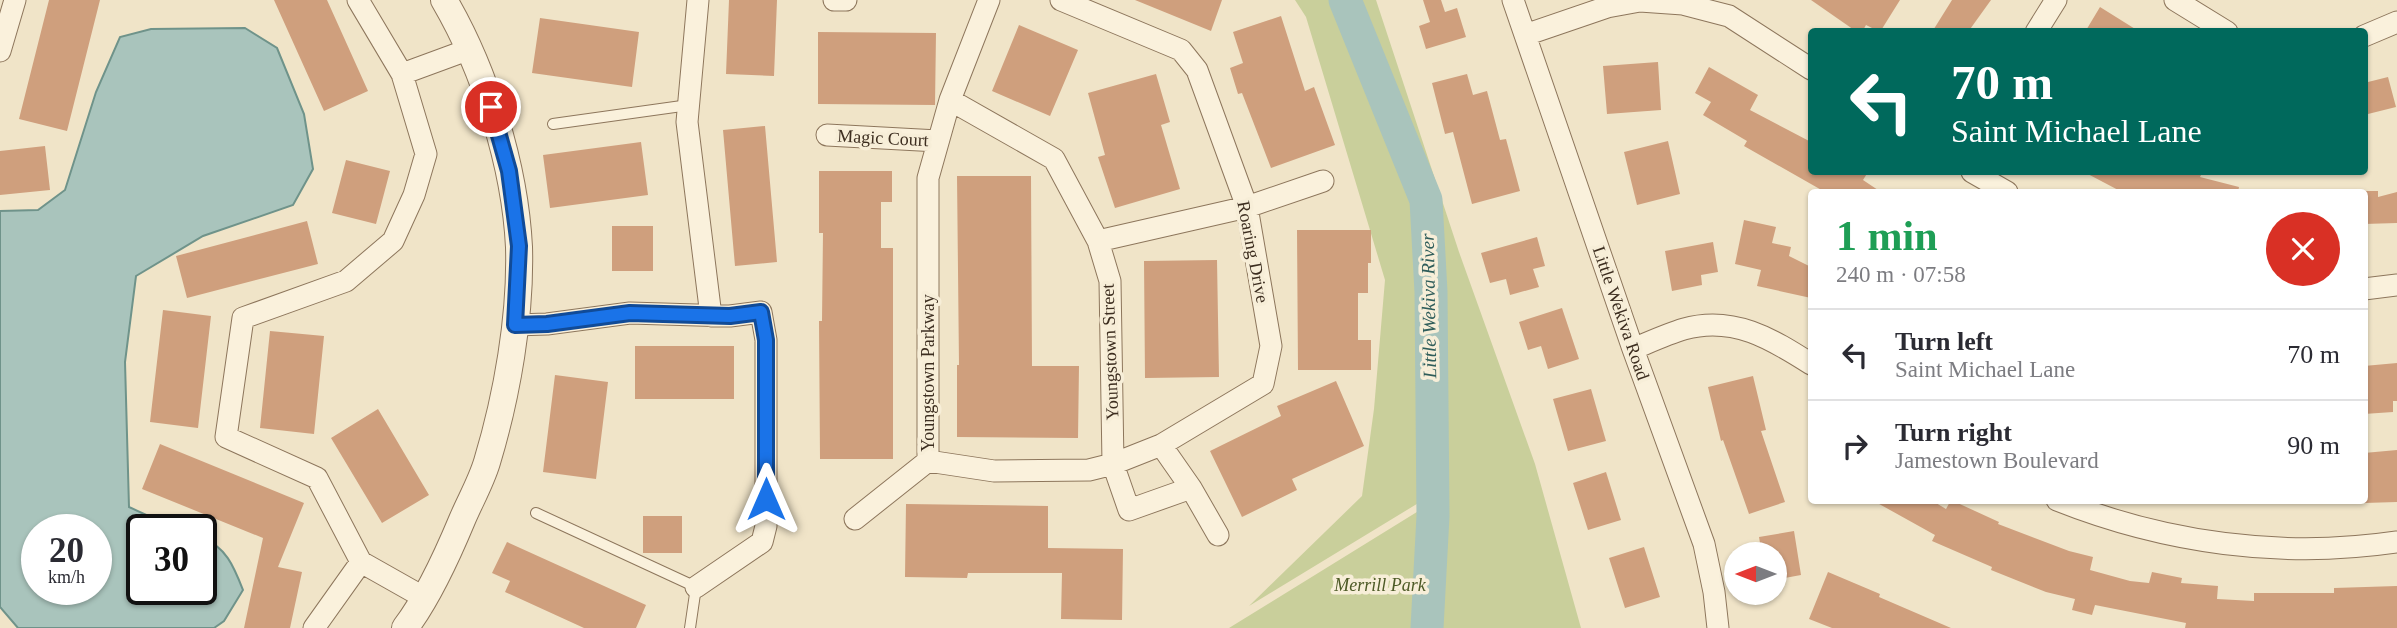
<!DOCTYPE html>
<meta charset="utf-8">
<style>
:root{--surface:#fff;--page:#f7f7f7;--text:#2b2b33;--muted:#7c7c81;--line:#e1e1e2}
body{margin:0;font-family:Georgia,serif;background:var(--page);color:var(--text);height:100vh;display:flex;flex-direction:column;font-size:26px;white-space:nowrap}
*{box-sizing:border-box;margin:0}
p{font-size:23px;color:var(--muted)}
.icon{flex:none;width:38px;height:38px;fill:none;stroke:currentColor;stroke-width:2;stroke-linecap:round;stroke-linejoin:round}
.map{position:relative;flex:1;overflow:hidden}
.drawer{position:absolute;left:1808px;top:189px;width:560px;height:315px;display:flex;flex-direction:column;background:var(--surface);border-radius:7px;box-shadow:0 2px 5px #0004}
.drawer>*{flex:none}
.banner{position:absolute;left:1808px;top:28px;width:560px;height:147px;border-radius:7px;box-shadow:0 2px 5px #0004;background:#00695c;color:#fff;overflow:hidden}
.needle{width:46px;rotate:270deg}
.buttons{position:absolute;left:1724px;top:542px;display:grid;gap:14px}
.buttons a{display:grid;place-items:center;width:63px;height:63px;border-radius:50%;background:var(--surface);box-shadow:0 2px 5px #0004;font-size:35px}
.speed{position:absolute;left:21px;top:514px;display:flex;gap:14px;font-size:35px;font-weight:700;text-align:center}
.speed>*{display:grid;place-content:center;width:91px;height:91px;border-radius:50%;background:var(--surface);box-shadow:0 2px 5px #0004;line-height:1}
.speed small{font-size:18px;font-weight:400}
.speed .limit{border:4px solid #111;border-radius:10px;background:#fff;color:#111}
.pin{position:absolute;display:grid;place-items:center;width:60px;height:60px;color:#fff;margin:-30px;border:4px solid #fff;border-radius:50%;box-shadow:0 2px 7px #0007}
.me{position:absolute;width:77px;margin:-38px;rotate:0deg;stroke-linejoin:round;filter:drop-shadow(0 0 5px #0008)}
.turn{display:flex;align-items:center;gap:24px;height:147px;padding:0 28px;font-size:32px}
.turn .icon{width:91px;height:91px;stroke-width:2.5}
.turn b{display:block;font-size:49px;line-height:60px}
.round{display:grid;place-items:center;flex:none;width:74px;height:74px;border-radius:37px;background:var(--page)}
.overview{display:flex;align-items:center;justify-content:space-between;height:119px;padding:0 28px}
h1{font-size:42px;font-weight:600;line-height:52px;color:#1e9e55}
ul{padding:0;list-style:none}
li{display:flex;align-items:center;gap:21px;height:91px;padding:0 28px;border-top:2px solid var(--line)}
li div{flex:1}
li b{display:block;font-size:26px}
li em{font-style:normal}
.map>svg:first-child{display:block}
</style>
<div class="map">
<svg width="2397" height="628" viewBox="0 0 2397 628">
<rect width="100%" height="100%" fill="#f0e4c8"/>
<path fill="#c9cf9b" d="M1295,0H1376L1459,252L1535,464L1581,628H1429L1434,578V507L1432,502L1425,499L1249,606L1362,496L1374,409L1385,280L1306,17Z
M1425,507V578L1419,628H1229Z"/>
<path fill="#a9c4bc" stroke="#6f938a" stroke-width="2" fill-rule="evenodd" d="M245,28L277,48L304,114L313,169L293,205L203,236L136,276L125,362L129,507L179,530H142V590H201V538C226,546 234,567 243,590L224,621L214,628H18L0,607V211L38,210L65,190L96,92L120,37L151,29ZM37,530H96V590H37Z"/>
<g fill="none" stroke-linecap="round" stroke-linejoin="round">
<path stroke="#a9c4bc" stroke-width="33" d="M1345,0L1426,200L1431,292L1433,516L1427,628"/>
</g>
<path fill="#cf9f7d" d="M49,0H100L67,131L19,119Z
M274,0H327L368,91L324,111Z
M729,0H777L774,76L726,74Z
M1135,0H1222L1211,31Z
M1423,0H1441L1445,12L1457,8L1466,37L1426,49L1419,26L1430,22Z
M1811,0H1900L1880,32L1866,25L1862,32H1857Z
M1952,0H1991L1968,32H1932Z
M2100,7L2140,32H2085Z
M1281,16L1305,91L1314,87L1335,145L1271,168L1242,93L1238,94L1230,68L1243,63L1233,32Z
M540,18L639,32L632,87L532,73Z
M1019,25L1078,50L1050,116L992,91Z
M818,32L936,33L935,105L818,104Z
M1658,62L1661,110L1607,114L1603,66Z
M1709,67L1758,95L1750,110L1811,142V172H1868L1863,180L1881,192H1825L1744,146L1747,141L1703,115L1711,102L1695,93Z
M1156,74L1170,122L1161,125L1180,189L1115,208L1098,157L1105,155L1088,93Z
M1467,74L1473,95L1487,91L1500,140L1506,139L1520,191L1472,204L1453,132L1445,134L1432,83Z
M2388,77L2396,107L2364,115V83Z
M765,126L777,262L735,266L723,130Z
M1668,141L1680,194L1637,205L1624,152Z
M641,142L648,195L550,208L543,155Z
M45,146L50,190L0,195V151Z
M346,160L390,171L376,224L332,213Z
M819,171H892V202H881V248H893V459H820L819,321H822L823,233H819Z
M2084,172H2191L2201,175L2200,177L2239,187L2238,192H2122Z
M957,176H1031L1032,366H1079L1078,438L957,437V365H959Z
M2364,191H2378V197L2397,192V223L2364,224Z
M1744,220L1776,227L1772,243L1791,247L1789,256L1811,267V298L1757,286L1761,270L1735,264Z
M307,221L318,264L187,298L176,256Z
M612,226H653V271H612Z
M1297,230H1371V263H1368V293H1358V340H1371V370H1298Z
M1537,237L1545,266L1533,269L1539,287L1510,295L1506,279L1490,283L1481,253Z
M1713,242L1718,272L1701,275L1702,285L1672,291L1665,251Z
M1217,260L1219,377L1145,378L1144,261Z
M1562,308L1579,359L1548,369L1541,346L1528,350L1519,322Z
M163,310L211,316L198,428L150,422Z
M270,331L324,336L314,434L260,428Z
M635,346H734V399H635Z
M2397,363V401H2393V412L2364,414V366Z
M555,375L608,382L596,479L543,472Z
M1753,376L1766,430L1761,431L1785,502L1749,514L1723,440L1721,441L1708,387Z
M1336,381L1364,446L1292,479L1297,490L1242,517L1210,451L1281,416L1277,406Z
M1591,389L1606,441L1568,451L1553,399Z
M378,409L429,495L382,523L331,438Z
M160,444L304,503L278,567L302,572L290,628H244L263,538L142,489Z
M2397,450V502L2364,503V453Z
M1606,472L1621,520L1588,530L1573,483Z
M1872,500H1931L1946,509L1951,500L1999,522L1998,524L2069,551L2093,557L2090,570L2130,581L2149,583L2152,572L2182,578L2181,583L2218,586L2217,599L2254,601V593H2334V588L2397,586V628H2185L2186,623L2095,605L2092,615L2072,610L2075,599L2046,592L1991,570L1992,567L1932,541L1935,535Z
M906,504L1048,506V548L1123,549L1122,620L1061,619L1062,573H968L967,578L905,577Z
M643,516H682V553H643Z
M1794,531L1801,575L1774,580V555H1762L1759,537Z
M507,542L646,605L636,628H584L505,592L510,581L492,573Z
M1644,547L1660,597L1625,608L1609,558Z
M1828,572L1880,594L1879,597L1951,628H1832L1809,619Z"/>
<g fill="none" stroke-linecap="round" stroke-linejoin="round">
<g stroke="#8d765c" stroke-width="12">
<path id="service" d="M553,124L689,105
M536,513L696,587L690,628"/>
</g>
<g stroke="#8d765c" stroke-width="23">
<path id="minor" d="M698,0L687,122L711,316
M834,0H846
M1513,0L1633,349L1704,544L1714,592L1718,628
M2175,0L2227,32
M2036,32L2056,0
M1525,35L1607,7L1640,1L1683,4L1729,16L1811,69
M2364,36L2397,22
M0,51L15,0
M402,74L470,49
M950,100L1054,159L1098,241L1110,281L1113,464L1129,510L1191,488
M827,135L938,141
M1972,172L2007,192
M1098,241L1247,207L1323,181
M2364,289L2397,285
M515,325L547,324L630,313L730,316L761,312L766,340V526L762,542L696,587
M1633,349C1650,342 1667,334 1684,329C1733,315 1772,339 1811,364
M1161,445L1191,488L1218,535
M928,461L994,471L1089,470L1113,464L1161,445L1263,384L1271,346L1247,207L1197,70L1181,50L1061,0
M928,461V178L950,100L989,0
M2057,500C2165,543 2282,559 2397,542
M855,519L928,461
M361,562L423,597
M314,628L361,562L317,478L226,437L243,318L346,281L393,241L414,195L426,154L402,74L358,0"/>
</g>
<g stroke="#8d765c" stroke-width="28">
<path id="tertiary" d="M405,628C428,598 447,556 462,520C470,501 481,482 487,462C507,396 521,316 519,247C515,166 485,70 444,0"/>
</g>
<use href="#service" stroke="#faf1dc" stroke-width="10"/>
<use href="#minor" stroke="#faf1dc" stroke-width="21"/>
<use href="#tertiary" stroke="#faf1dc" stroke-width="26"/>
</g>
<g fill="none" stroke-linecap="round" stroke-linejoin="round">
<g stroke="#114b97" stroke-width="18">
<path id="route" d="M491,107L509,171L519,246L515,325L547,324L630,313L730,316L761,312L766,340V499"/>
</g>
<use href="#route" stroke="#1a73e8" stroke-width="12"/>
</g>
<g text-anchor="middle" stroke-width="7" stroke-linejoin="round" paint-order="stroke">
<g font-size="18" fill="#3d2e20" stroke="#f7eed8">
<text transform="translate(883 138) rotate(3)" y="6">Magic Court</text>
<text transform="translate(1253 252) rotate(79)" y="6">Roaring Drive</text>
<text transform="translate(1621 313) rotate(71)" y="6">Little Wekiva Road</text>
<text transform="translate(1110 352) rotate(-92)" y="6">Youngstown Street</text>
<text transform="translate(928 373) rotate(-90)" y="6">Youngstown Parkway</text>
</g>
<g font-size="18" font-style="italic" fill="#4d5a26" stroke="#f7eed8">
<text x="1380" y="591">Merrill Park</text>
</g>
<g font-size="19" font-style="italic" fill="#2f5d5a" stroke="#f7eed8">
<text transform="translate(1428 306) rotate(-91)" y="7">Little Wekiva River</text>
</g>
</g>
</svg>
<div class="buttons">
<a><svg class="needle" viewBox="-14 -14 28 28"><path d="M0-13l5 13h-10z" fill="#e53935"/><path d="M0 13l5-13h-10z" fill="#7c7c81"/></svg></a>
</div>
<div class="speed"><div>20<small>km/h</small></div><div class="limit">30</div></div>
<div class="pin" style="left:491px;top:107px;background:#d93025"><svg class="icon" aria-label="arrive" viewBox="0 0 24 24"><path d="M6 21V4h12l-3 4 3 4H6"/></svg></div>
<svg class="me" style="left:766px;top:499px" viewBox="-20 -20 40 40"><path d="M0-17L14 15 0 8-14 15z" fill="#1a73e8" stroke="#fff" stroke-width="4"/></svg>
<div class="banner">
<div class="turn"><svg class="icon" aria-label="left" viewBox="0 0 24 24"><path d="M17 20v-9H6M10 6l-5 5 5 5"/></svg><div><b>70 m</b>Saint Michael Lane</div></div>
</div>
<section class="drawer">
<div class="overview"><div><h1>1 min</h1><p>240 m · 07:58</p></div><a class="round" style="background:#d93025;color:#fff"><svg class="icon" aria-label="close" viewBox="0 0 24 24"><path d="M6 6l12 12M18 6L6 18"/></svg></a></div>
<ul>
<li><svg class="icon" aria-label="left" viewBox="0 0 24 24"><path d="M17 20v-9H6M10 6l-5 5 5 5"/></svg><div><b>Turn left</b><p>Saint Michael Lane</p></div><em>70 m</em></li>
<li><svg class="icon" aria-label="right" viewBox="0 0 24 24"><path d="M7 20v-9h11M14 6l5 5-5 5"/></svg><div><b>Turn right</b><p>Jamestown Boulevard</p></div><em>90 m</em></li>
</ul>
</section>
</div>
